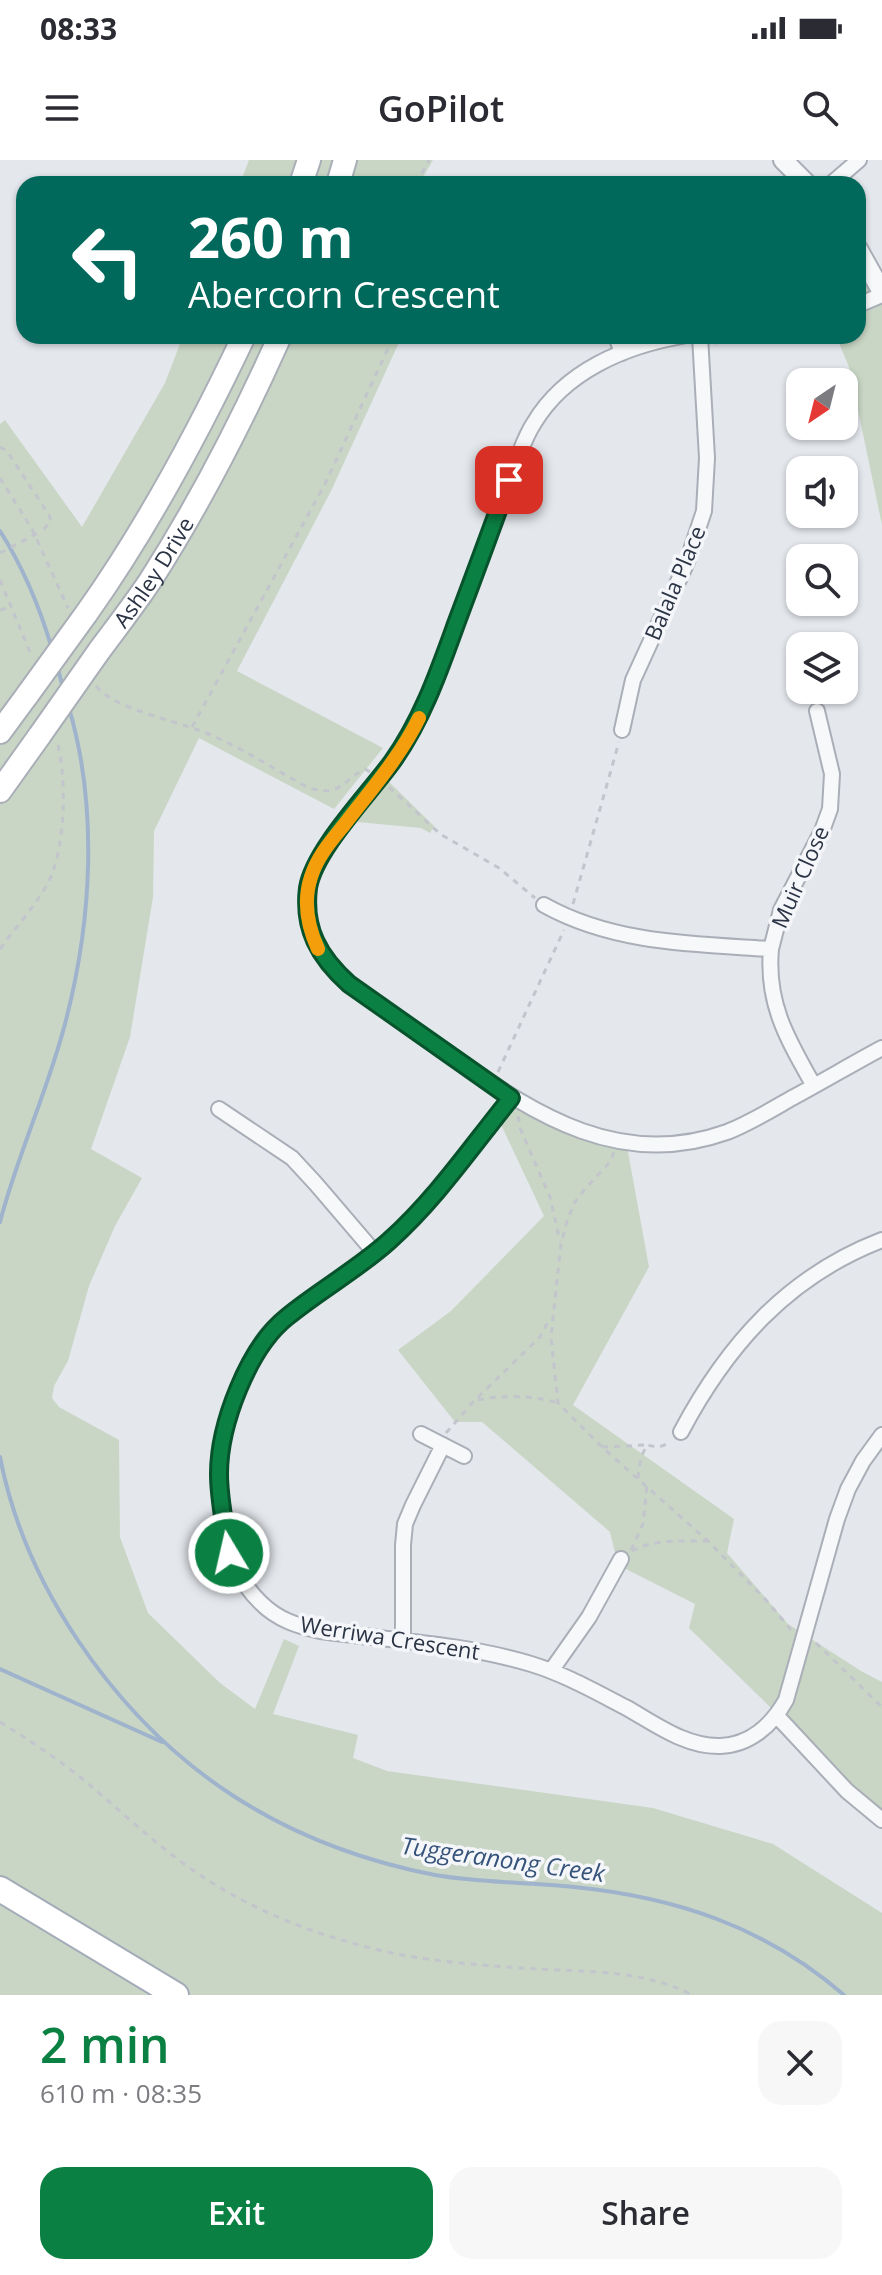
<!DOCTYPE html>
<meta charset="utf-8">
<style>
:root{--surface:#fff;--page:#f7f7f7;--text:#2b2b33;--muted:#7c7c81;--accent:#0b8043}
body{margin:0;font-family:"Open Sans",sans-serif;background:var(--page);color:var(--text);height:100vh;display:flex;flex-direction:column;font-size:30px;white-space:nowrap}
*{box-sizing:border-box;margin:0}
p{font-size:26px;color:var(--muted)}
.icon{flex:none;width:44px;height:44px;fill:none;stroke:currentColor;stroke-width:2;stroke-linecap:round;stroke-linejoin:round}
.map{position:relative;height:1835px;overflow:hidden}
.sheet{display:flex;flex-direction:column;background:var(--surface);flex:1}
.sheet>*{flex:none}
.banner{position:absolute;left:16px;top:16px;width:850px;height:168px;border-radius:24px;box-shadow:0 2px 6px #0004;background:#00695c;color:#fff;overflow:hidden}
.needle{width:52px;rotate:215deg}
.tools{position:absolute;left:786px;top:208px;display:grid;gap:16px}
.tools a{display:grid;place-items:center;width:72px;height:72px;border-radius:16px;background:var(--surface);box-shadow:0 2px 6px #0004;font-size:40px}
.pin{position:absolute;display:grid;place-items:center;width:68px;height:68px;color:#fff;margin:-34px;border-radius:16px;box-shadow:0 4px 12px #0006}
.me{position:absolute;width:88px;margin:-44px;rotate:351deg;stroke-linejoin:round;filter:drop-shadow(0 0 6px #0008)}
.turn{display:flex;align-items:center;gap:28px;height:168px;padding:0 40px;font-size:36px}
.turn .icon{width:104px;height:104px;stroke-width:2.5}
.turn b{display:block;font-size:56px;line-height:68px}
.round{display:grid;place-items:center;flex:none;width:84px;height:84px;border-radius:24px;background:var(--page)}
.overview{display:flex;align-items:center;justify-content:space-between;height:136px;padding:0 40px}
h1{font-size:48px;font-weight:600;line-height:60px;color:var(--accent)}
.cta{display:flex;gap:16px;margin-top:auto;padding:16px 40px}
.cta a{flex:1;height:92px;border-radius:24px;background:var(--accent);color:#fff;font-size:32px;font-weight:600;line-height:92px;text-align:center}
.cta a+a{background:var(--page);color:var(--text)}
.status{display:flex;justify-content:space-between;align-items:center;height:56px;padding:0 40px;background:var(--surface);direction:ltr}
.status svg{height:22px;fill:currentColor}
header{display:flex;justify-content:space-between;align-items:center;height:104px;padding:0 40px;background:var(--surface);font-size:36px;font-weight:600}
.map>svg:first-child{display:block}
</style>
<div class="status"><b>08:33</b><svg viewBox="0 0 49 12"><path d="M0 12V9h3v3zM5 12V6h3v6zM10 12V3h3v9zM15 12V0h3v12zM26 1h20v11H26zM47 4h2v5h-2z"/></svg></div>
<header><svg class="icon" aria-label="menu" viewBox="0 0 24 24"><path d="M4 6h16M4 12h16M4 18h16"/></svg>GoPilot<svg class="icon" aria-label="search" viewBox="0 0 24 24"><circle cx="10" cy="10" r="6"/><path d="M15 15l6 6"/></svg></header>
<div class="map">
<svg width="882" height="1835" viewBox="0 0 882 1835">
<rect width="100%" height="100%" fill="#e4e7ec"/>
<path fill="#c9d6c5" d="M249,0H433L419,24H240Z
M858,92L882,135V365L849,207L836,176H858Z
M183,176H402L331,331L237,511L383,588L334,649L199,578L154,671L153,737L130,877L91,989L142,1018L115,1066L89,1126L68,1201L54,1226L52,1238L59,1247L119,1280L120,1377L148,1453L220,1523L255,1549L284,1479L299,1486L273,1554L358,1575L353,1598L387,1611L653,1648L773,1684L882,1753V1835H0V264L5,260L82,367L165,223Z
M382,615L434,666L430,673L421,668L347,661Z
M511,938L626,981L649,1107L573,1245L734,1359L727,1393L788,1464L861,1511L882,1522V1658L865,1647L767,1544L689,1468L695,1444L618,1405L610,1372L482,1262H455L398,1190L451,1151L544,1056L497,956Z"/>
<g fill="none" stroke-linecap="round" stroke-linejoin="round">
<path stroke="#9fb4cc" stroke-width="4" d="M0,371C23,407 40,448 52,489
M58,509L63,528
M0,1062C18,993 49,928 66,860C92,759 98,647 69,548
M0,1297C13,1364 39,1422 77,1479C164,1609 282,1685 435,1715C481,1723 528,1722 574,1727C675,1737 766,1767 844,1835
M0,1509L162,1582"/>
<g stroke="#a9aeb7" stroke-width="18">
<path id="minor" d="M831,24L859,0
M858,145L882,135
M616,176L622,193
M682,176C625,186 565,211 534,263C528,272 524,282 520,292C499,347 479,402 458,458C440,507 424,559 393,602C369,635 314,690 308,728C303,769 319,797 349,824C384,848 418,873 453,897C537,956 621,1010 727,972C750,963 771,950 792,938C822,922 852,904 882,888
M622,570L633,520L687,402L704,351L707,298L700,176
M544,745C614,784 694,784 771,789C766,844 788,880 814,926
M771,789L781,750L822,671L830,649L832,614L817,551
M511,938C472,986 436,1039 389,1081C364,1104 334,1122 307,1142C292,1153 276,1163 265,1178C241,1211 219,1272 219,1314C219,1330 222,1346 225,1362C230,1396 236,1419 261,1443C278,1460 298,1466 320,1471C388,1480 466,1484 531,1504C564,1514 594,1531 625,1547C654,1563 685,1587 720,1586C750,1585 772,1565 786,1540L837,1359L848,1329L863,1301L882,1275
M219,949L292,998L316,1024L375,1093
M681,1272C727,1185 788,1116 882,1080
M421,1274L464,1296
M403,1481V1385L405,1364L413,1345L443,1285
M551,1511L589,1457L621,1399
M777,1556L847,1631L882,1660"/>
</g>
<g stroke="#a9aeb7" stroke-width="22">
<path id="tertiary" d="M783,0L807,24
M858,89L882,132"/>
</g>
<g stroke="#a9aeb7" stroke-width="26">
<g id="secondary">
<path d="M301,24L309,0"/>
<path d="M338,24L345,0"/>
<path d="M86,454C148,367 198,273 244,176"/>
<path id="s1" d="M99,491C116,468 134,445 150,421C200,343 242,261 280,176"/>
<path d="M0,572L28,534"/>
<path d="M0,631L40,575"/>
</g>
</g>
<g stroke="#a3abb8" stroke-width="28">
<path id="primary" d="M0,1729L176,1835"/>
</g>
<path stroke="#c2c5cb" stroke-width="3" stroke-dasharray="6 6" stroke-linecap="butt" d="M416,24L429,0
M715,183L731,179L779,176
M0,287L7,291L49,355L51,361L42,371
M0,318L32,369L68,448
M0,420L32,497
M0,450L12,447
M96,526C113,548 172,560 198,570C237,584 273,609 309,628C342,637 341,621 365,609L370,612
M192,567L325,324L391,182L392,176
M389,627L440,674L499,708L535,738
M573,744L619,582
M0,789C16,767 35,746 48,723C66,688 67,618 57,581
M498,912L564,770
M518,956L520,968L550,1037L560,1081
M614,992L610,1002L584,1030L575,1042L568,1058L561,1084L551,1177L558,1243L603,1288L708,1381L766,1440L792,1471
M478,1240C501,1235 534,1235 557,1243
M446,1273L473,1242L540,1177L550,1158
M602,1287L646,1285
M638,1318L641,1297L647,1285C657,1287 661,1289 670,1281
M631,1390L643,1364L647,1325
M632,1391C653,1379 683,1381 707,1381
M816,1483L882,1547
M0,1562C29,1580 58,1599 85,1621C122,1652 157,1686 197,1713C244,1745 298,1768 352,1783C413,1801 475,1805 538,1809C589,1812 645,1810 692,1835"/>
<use href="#minor" stroke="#f7f8fa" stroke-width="14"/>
<use href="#tertiary" stroke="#f7f8fa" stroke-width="18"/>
<use href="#secondary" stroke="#fff" stroke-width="22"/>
<use href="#primary" stroke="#fff" stroke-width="24"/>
<g stroke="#a9aeb7" stroke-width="26" stroke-linecap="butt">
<path id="secondary-bridge" d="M28,534L86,454
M40,575L99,491"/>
</g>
<path stroke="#c2c5cb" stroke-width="3" stroke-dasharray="6 6" stroke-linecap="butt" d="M0,393L42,371"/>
<use href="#secondary-bridge" stroke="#fff" stroke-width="22"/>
</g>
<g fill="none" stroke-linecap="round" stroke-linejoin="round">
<g stroke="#07532c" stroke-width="20">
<path id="route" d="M229,1393C225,1367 219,1340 219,1314C219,1265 248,1188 287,1157C320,1130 358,1109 389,1081C436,1039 472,986 511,938L349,824C319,797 303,769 308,728C314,690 369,634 392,602C422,560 439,511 456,464C474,416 492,368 509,320"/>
</g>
<use href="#route" stroke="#0b8043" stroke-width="14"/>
<path stroke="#f59e0b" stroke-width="14" d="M318,789C308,767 303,741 311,717C317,697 331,681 344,665C370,631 400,597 419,558"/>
</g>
<g text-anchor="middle" stroke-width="7" stroke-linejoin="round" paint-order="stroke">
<g font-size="22" fill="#2b3445" stroke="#f4f6f9">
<text dy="8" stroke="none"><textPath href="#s1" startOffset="96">Ashley Drive</textPath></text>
<text transform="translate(675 423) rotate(-67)" y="8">Balala Place</text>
<text transform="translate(800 717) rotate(-66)" y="8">Muir Close</text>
<text transform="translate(390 1478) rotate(9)" y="8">Werriwa Crescent</text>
</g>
<g font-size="24" font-style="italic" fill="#34527a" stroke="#f4f6f9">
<text transform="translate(503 1700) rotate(8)" y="8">Tuggeranong Creek</text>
</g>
</g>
</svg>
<div class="tools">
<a><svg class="needle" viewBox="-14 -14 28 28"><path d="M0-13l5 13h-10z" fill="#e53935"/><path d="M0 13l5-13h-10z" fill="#7c7c81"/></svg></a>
<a><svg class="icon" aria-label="sound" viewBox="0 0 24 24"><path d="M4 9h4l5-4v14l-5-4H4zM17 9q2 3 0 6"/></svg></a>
<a><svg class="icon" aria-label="search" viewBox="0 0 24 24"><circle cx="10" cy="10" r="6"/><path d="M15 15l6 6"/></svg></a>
<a><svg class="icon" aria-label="layers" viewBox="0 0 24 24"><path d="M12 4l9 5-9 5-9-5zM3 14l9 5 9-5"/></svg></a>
</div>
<div class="pin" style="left:509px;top:320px;background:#d93025"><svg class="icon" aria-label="arrive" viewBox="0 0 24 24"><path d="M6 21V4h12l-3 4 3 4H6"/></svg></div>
<svg class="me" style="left:229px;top:1393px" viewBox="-20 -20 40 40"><circle r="17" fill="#0b8043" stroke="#fff" stroke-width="3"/><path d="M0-11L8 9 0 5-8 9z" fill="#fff"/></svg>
<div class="banner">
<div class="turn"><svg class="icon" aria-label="left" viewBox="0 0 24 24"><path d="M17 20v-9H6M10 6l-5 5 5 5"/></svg><div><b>260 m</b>Abercorn Crescent</div></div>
</div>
</div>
<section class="sheet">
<div class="overview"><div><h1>2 min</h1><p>610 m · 08:35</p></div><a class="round"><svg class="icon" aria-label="close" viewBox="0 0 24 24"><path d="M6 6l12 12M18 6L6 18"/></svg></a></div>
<div class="cta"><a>Exit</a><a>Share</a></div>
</section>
